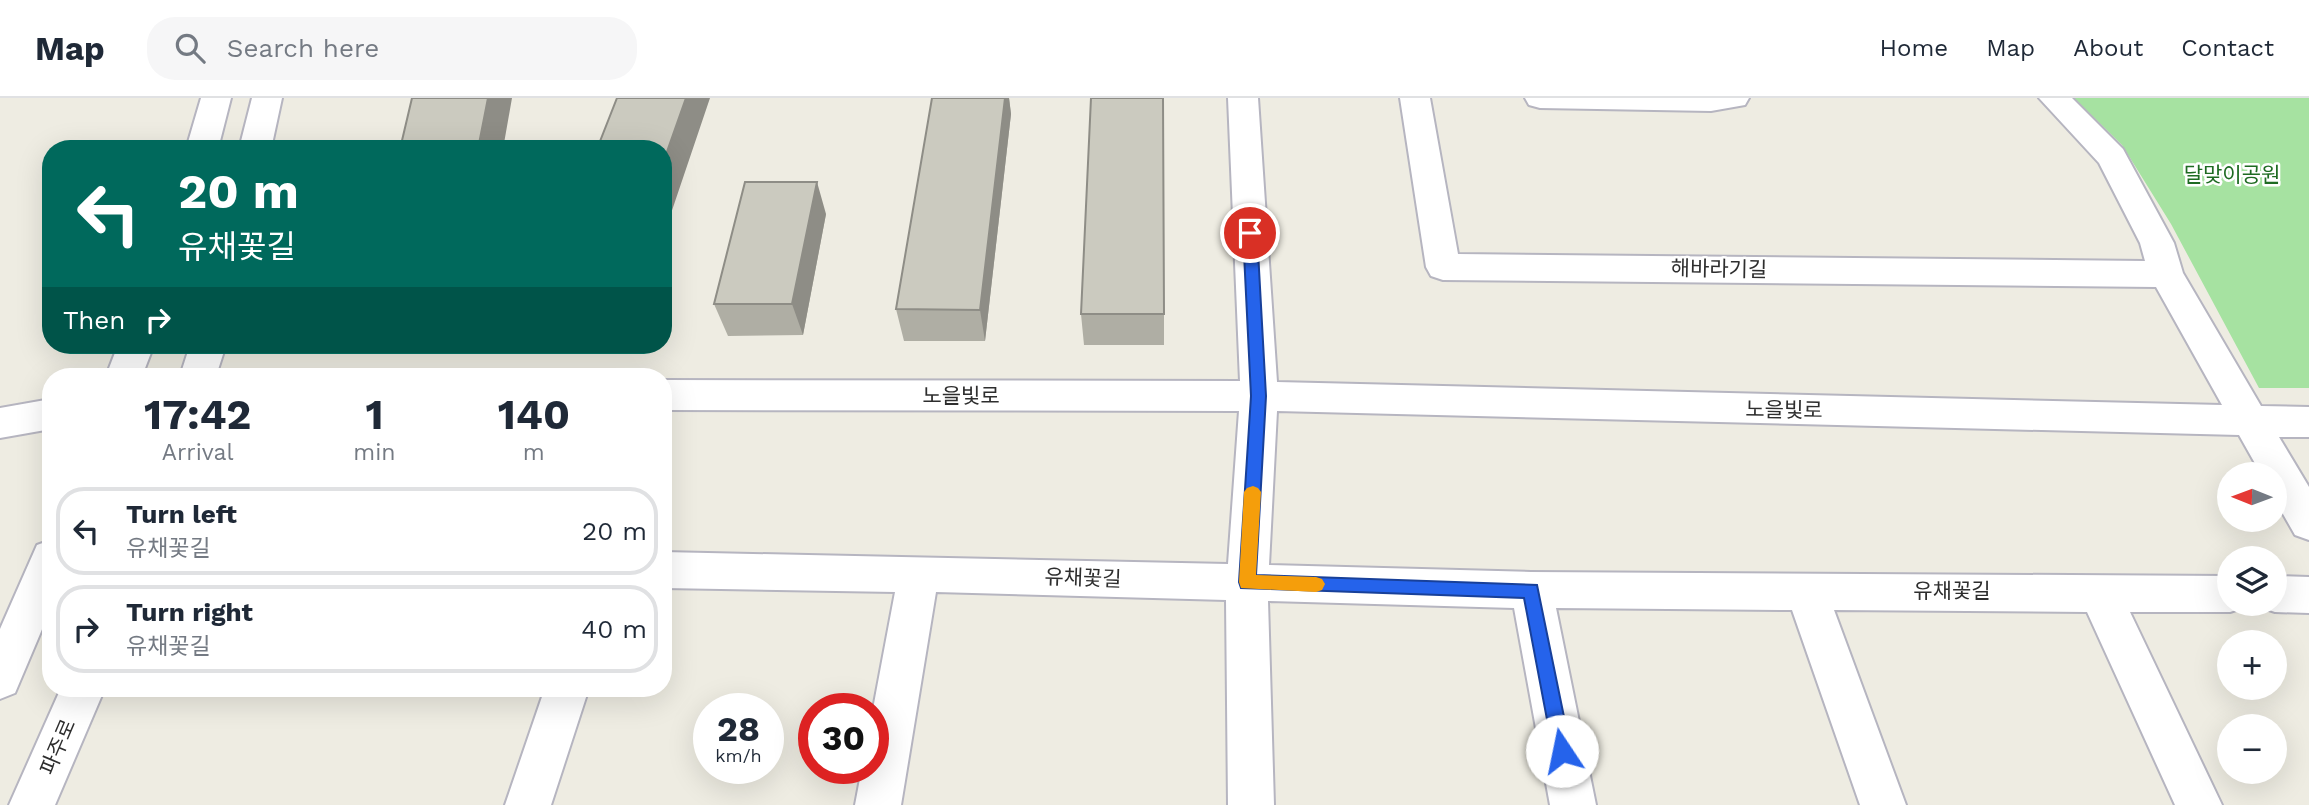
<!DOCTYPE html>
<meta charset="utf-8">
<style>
:root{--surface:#fff;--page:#f6f6f7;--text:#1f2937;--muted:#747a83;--line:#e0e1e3}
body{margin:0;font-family:"Work Sans","Noto Sans KR",sans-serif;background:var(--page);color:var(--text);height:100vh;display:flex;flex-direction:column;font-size:26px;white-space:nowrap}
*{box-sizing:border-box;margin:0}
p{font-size:23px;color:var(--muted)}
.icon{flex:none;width:38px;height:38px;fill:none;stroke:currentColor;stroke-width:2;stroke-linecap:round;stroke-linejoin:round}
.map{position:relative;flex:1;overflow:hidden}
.details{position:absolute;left:42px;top:270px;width:630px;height:329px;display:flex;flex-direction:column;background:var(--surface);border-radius:28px;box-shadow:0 7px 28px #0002}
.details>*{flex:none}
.hud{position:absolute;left:42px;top:42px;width:630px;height:214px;border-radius:28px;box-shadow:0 7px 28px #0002;background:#00695c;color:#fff;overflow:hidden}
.needle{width:46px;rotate:271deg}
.controls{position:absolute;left:2217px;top:364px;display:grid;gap:14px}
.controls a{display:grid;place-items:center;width:70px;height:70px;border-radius:50%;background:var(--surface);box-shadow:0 7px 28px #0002;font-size:35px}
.speed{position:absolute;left:693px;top:595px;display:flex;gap:14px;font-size:35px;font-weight:700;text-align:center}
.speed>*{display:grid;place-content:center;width:91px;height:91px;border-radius:50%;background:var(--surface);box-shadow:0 7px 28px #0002;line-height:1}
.speed small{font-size:18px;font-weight:400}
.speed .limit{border:10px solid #d22;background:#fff;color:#111}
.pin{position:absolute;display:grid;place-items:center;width:60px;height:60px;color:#fff;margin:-30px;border:4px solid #fff;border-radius:50%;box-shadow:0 2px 7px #0007}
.me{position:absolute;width:77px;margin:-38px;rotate:349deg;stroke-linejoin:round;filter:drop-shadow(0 0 5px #0008)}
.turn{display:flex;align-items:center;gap:24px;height:147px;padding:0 21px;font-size:32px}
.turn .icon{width:91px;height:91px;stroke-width:2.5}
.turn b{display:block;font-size:49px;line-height:60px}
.then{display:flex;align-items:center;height:66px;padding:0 21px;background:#0003;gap:14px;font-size:26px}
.eta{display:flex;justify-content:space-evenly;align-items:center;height:119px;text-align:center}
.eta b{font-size:42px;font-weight:700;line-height:49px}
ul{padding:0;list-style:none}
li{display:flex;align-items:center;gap:21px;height:88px;margin:0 14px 10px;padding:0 7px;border:4px solid var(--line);border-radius:28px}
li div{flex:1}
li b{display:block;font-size:26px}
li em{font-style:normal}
header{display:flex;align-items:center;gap:42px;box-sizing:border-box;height:98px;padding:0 35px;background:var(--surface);border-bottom:2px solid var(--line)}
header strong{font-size:33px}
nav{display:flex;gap:38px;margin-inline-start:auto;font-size:24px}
.search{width:490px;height:63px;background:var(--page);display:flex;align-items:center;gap:18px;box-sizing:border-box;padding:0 24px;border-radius:28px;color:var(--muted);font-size:26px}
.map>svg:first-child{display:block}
</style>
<header>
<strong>Map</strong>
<div class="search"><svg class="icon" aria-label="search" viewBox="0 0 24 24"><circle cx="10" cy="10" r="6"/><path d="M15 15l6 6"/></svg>Search here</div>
<nav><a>Home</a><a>Map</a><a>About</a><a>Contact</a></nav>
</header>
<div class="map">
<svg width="2309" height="707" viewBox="0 0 2309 707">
<rect width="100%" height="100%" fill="#eeece2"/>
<path fill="#a6e2a1" d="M2074,0H2309V290H2259L2171,126L2122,47Z"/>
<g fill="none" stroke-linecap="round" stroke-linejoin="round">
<g stroke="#b6b5c0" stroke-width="4">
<path id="street" d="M1228,0H1258L1277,284L2222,307L2156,189L1443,182L1431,178L1426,169L1400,0H1430L1458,156L2145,163L2140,145L2099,65L2039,0H2072L2123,51L2174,145L2183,175L2261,308L2309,309V339H2279L2309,389V442L2295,437L2275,402V376H2261L2239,337L1277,313L1269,467L1531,474L2230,478V506H2246L2245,509L2230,514H2130L2222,707H2175L2087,514L1834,512L1906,707H1860L1792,512L1556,510L1596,707H1550L1514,510L1268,503L1274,707H1228L1226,502L936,494L901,707H855L862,670H873V611L895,494L663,490V454L1228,466L1239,313L663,312V282L1240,283Z
M1525,0H1749L1745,7L1711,13L1540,10L1529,7Z
M51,301V331L0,340V310Z
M2275,478L2309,479V515L2275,514L2260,509L2259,506H2275Z
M545,590H589L551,707H505Z"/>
</g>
<g stroke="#b6b5c0" stroke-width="4">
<path id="secondary" d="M201,0H231L218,51H186Z
M252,0H282L271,51H239Z
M118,247H154L142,278H106Z
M190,247H226L216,278H180Z
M51,442V510L15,595L0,601V531L37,447Z
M61,590H105L55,707H9Z"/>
</g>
<use href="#street" fill="#fff" fill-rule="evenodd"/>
<use href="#secondary" fill="#fff" fill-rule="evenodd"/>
</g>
<path fill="#afaea4" d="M932,0H1009L1011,16L985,243H904L896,211Z
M826,116L803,237L728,238L714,206Z
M1081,216H1164V247H1084Z"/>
<path fill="#8e8d86" d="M488,0H512L503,51H478Z
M686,0H710L663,139V65Z
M1005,0H1009L1011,16L985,243L980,212Z
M817,84L826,116L803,237L792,206Z"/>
<path fill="#cbcabf" stroke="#8e8d86" stroke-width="2" d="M412,0H488L478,51H400Z
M617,0H686L663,65V51H597Z
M932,0H1005L980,212L896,211Z
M1091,0H1163L1164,216H1081Z
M745,84H817L792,206H714Z"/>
<path fill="#2563eb" stroke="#184099" stroke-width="2" d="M1250,130L1257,135L1266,298L1256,477L1537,487L1571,653L1569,660L1562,662L1555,660L1553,653L1524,500L1241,490L1239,484L1251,298L1243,135Z"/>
<path fill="#f59e0b" d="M1253,388L1258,390L1261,394L1256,477L1316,479L1322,481L1325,486L1322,492L1316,494L1241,490L1239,484L1244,394L1247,390Z"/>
<g text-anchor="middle" stroke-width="5" stroke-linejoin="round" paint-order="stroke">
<g font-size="21" fill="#1e6b22" stroke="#fff">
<text x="2232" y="84">달맞이공원</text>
</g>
<g font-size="21" fill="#2e2e2e" stroke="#fff">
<text transform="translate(1719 171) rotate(1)" y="7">해바라기길</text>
<text x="961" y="305">노을빛로</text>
<text transform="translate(1784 312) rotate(1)" y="7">노을빛로</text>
<text transform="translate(1083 480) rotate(2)" y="7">유채꽃길</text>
<text x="1952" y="500">유채꽃길</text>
<text transform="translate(58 649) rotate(-67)" y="7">파주로</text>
</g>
</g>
</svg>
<div class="controls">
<a><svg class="needle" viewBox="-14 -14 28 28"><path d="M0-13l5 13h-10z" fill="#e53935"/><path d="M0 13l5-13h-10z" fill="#747a83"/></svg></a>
<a><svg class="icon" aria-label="layers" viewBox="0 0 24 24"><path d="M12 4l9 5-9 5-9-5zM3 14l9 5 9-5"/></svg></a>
<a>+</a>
<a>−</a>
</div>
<div class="speed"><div>28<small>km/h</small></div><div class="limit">30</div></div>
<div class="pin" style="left:1250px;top:135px;background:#d93025"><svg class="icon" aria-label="arrive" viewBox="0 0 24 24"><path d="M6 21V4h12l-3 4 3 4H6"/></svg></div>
<svg class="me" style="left:1562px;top:653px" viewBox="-20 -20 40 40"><circle r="19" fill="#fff"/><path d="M0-13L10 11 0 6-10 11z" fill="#2563eb"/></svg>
<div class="hud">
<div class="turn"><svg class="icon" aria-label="left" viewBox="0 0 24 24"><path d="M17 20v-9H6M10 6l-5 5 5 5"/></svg><div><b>20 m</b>유채꽃길</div></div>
<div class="then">Then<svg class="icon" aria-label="right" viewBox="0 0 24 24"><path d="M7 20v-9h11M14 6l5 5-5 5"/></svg></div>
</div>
<section class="details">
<div class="eta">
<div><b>17:42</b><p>Arrival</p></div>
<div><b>1</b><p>min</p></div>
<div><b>140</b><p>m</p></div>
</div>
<ul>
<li><svg class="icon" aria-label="left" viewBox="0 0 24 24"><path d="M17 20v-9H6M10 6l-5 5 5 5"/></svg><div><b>Turn left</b><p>유채꽃길</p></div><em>20 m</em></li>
<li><svg class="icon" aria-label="right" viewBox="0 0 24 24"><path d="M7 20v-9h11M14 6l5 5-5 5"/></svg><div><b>Turn right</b><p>유채꽃길</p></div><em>40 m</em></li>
</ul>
</section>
</div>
